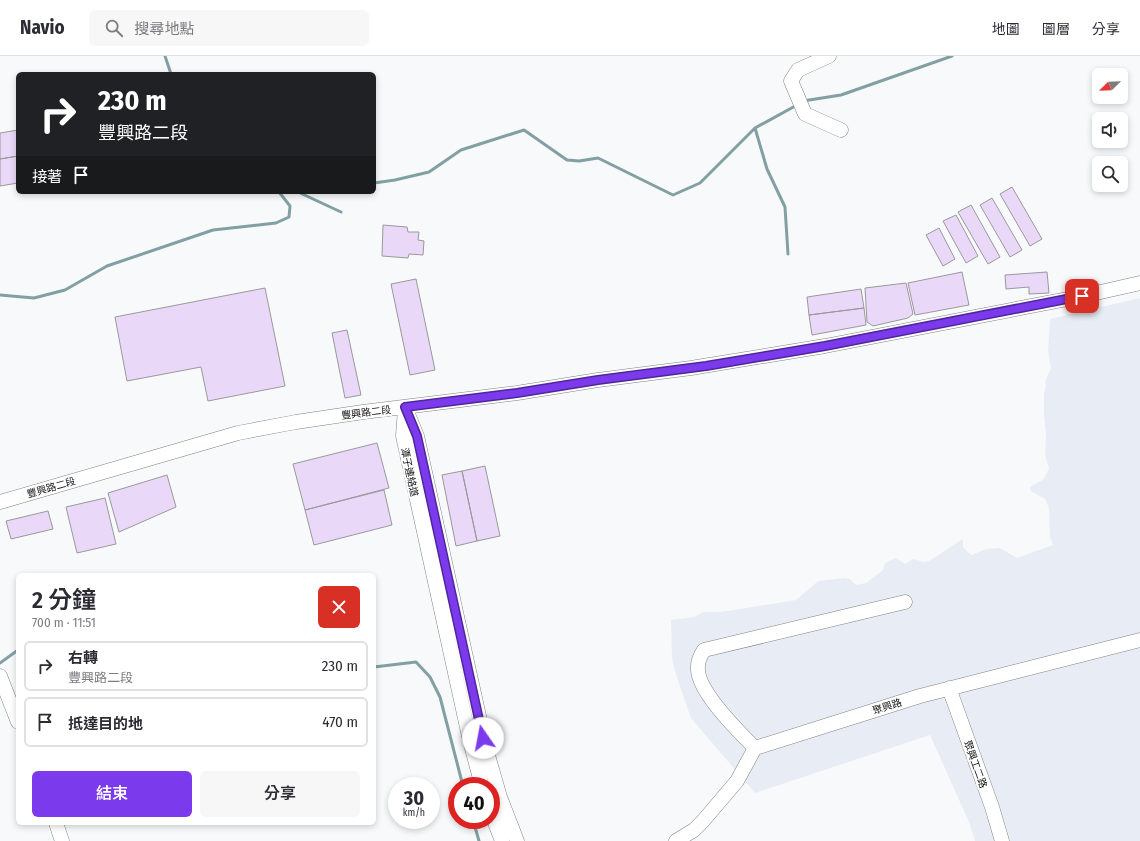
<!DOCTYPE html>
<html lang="zh-TW">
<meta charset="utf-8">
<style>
:root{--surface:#fff;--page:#f7f7f7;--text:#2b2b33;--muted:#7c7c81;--line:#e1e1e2;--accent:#7c3aed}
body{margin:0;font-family:"Fira Sans Condensed","Noto Sans TC",sans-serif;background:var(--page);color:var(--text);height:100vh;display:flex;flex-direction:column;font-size:15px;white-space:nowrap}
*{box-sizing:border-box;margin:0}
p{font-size:13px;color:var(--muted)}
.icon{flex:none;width:22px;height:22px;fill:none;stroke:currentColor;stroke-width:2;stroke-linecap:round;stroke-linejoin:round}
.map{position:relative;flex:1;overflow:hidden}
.drawer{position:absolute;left:16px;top:517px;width:360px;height:252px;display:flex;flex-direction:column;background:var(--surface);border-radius:6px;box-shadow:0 2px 6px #0003}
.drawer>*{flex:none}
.top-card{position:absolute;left:16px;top:16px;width:360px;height:122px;border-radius:6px;box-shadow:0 2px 6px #0003;background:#202124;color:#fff;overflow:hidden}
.needle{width:26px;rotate:247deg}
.buttons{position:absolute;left:1092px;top:12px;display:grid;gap:8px}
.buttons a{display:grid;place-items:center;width:36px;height:36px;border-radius:6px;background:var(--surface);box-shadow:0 2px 6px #0003;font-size:20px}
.speed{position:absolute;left:388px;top:721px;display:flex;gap:8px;font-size:20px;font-weight:700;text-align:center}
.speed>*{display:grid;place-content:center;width:52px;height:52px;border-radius:50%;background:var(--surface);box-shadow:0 2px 6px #0003;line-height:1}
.speed small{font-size:10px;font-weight:400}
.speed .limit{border:6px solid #d22;background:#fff;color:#111}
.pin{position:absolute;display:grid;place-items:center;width:34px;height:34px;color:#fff;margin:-17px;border-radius:8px;box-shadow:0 2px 6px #0006}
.me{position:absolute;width:44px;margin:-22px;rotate:348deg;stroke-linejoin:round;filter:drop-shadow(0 0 3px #0008)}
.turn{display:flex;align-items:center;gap:14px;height:84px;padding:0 16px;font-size:18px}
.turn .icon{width:52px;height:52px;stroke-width:2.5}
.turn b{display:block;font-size:28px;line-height:34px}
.then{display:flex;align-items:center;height:38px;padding:0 16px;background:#0003;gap:8px;font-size:15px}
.round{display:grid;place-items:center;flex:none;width:42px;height:42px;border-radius:6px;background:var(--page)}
.head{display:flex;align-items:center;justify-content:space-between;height:68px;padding:0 16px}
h1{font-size:24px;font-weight:600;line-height:30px}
.primary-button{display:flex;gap:8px;margin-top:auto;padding:8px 16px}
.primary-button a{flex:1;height:46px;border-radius:6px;background:var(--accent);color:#fff;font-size:16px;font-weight:600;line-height:46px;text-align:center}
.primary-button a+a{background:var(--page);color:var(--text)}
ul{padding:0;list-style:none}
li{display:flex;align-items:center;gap:12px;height:50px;margin:0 8px 6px;padding:0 8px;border:2px solid var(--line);border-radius:6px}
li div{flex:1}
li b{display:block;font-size:15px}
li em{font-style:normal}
header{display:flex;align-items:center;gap:24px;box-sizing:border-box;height:56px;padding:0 20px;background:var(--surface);border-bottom:1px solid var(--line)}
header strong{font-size:19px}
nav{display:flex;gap:22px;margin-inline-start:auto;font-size:14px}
.search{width:280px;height:36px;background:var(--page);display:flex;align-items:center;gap:10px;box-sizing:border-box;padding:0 14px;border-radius:6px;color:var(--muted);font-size:15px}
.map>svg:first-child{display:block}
</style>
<header>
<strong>Navio</strong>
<div class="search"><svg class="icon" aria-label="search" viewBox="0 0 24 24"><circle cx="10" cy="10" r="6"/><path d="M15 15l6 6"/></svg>搜尋地點</div>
<nav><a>地圖</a><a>圖層</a><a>分享</a></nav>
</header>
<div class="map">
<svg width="1140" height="785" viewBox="0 0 1140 785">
<rect width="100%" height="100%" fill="#f8f9fb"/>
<path fill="#e8edf5" d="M1140,242V785H975L969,766L930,679L755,737L691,662L676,619L672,602L671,564L694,561L703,556H721L796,544L818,525L844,522L850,523L856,529L866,527L883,514L885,507L896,502L905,508L913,503L924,506L929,505L963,483V491L971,499L987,493L1000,492L1017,502L1053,489L1050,481L1049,452L1045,443L1031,435L1030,431L1044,423L1049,412L1045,399L1046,380L1044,359V338L1046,330L1045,326L1051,312L1048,295L1050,263Z"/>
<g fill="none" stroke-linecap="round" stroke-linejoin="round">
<path stroke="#82a0a3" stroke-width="3" d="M165,0L171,18
M803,45L841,39L952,0
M755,72L767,113L785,151L788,198
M374,127L395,124L429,116L461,94L524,74L567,104L579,105L598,102L673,139L700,127L755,72L797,49
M298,136L341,156
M0,239L34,242L65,234L107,210L213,174L276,167L289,161L290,150L279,136
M0,607L18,594
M374,611L416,606L430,621L440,641L463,730
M473,764L479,785"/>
</g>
<path fill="#e9d8f7" stroke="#9a999b" d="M18,74V100L0,103V77Z
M18,100V127L0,130V103Z
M1012,131L1042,183L1030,190L1000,138Z
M992,142L1022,194L1010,201L980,149Z
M971,149L1000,201L988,208L958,156Z
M956,159L978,200L966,207L943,165Z
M383,169L407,171L408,176H419L418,184L424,185L423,199L409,198L408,202L382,200Z
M939,172L955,203L943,210L926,179Z
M962,216L969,249L915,259L908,227Z
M1047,216L1049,237L1029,238V231L1006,233L1005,219Z
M416,223L435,314L410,319L391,228Z
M906,227L913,258L908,262L873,270L867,266L865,232Z
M265,232L285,330L208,345L201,311L127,325L115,261Z
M861,233L864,252L809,259L807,241Z
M864,252L866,269L812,279L809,259Z
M347,274L361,339L345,342L332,277Z
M377,387L389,432L305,454L293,408Z
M485,410L500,480L477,485L462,415Z
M462,415L477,485L456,490L442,419Z
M167,419L176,451L119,476L108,437Z
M384,434L392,469L314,489L305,454Z
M105,442L116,488L77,497L66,451Z
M48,455L53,473L11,483L6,465Z"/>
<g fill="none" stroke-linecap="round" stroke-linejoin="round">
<g stroke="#818284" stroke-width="15">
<path id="minor" d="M829,0L798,14L791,25L805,58L841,74
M405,351L417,380L487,696L500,741L517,785
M405,353L403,380L470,685L482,730
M0,446L238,377L296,366L363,356L517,337L598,324L691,312L825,290L1083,240L1140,227
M0,620L18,666
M949,632L992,751L1002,785
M755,692C739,676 699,637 698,614C697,606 700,600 704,594L905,546
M491,756L502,785
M56,767L62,785
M676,785L694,774L703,765L737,725L755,692L920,640L1140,584"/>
</g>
<use href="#minor" stroke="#fff" stroke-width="14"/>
</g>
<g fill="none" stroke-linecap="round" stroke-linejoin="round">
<g stroke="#51269a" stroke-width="10">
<path id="route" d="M483,682L417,380L405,351L517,337L598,324L706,310L825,290L1082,240"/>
</g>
<use href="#route" stroke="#7c3aed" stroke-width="7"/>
</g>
<g text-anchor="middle" stroke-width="4" stroke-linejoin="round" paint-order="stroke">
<g font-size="10" fill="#131314" stroke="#fff">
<text transform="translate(366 356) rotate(-7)" y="4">豐興路二段</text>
<text transform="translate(410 416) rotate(78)" y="4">潭子連絡道</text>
<text transform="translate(51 431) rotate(-16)" y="4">豐興路二段</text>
<text transform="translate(887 650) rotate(-18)" y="4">聚興路</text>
<text transform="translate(976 708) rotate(70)" y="4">聚興工二路</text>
</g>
</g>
</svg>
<div class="buttons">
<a><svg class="needle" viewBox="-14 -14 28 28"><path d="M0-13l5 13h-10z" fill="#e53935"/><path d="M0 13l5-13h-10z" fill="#7c7c81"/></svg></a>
<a><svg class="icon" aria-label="sound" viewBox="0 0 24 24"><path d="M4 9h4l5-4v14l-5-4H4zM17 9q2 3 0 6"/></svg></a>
<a><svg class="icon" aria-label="search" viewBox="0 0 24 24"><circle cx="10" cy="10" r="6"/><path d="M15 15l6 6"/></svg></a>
</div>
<div class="speed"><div>30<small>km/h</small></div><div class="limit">40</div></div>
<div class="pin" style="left:1082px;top:240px;background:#d93025"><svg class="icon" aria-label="arrive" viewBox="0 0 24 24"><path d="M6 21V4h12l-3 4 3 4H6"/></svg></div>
<svg class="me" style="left:483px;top:682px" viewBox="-20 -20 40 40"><circle r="19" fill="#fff"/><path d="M0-13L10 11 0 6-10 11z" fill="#7c3aed"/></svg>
<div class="top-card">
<div class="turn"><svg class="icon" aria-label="right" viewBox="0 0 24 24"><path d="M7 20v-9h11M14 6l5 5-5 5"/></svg><div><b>230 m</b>豐興路二段</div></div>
<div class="then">接著<svg class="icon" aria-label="arrive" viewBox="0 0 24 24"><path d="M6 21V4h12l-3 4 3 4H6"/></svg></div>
</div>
<section class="drawer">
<div class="head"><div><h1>2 分鐘</h1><p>700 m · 11:51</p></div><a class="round" style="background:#d93025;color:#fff"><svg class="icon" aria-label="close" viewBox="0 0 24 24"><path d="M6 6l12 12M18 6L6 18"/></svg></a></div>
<ul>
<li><svg class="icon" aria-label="right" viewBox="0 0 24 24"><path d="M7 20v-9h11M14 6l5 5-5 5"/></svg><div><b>右轉</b><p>豐興路二段</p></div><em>230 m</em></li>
<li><svg class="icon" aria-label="arrive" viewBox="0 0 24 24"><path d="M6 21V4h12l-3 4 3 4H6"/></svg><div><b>抵達目的地</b></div><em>470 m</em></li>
</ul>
<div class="primary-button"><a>結束</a><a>分享</a></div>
</section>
</div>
